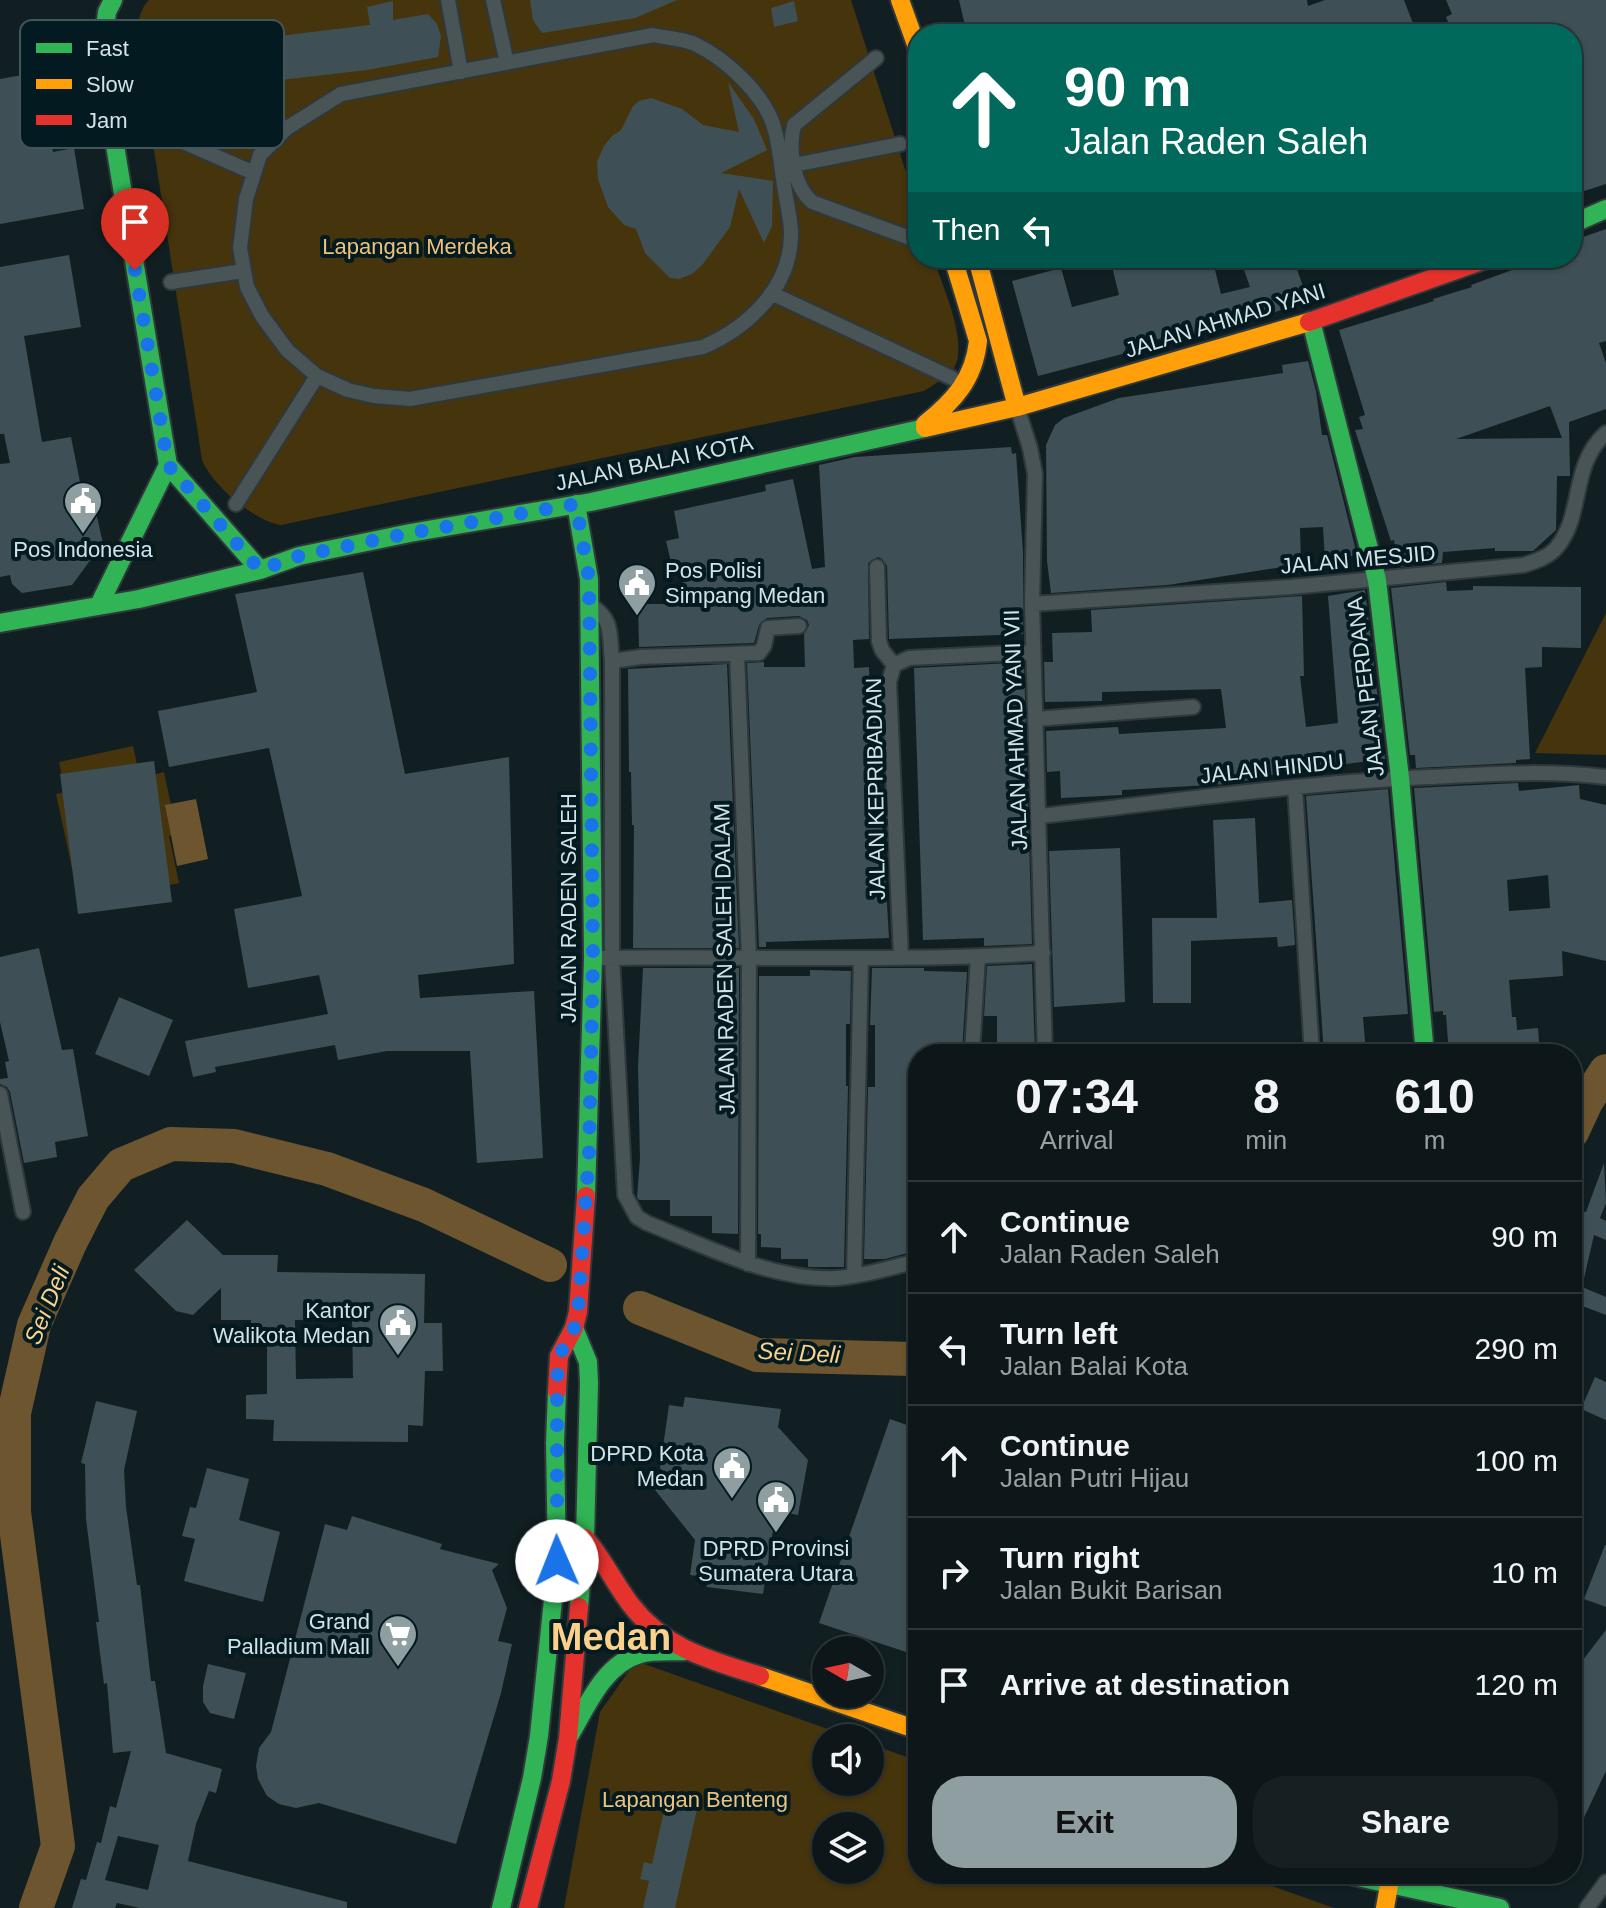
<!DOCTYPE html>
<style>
:root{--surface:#0d171a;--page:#162023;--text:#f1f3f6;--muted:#9a9fa2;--line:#2d3639;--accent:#8f9ea1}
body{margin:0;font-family:Helvetica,sans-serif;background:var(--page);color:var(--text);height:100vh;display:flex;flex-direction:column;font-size:30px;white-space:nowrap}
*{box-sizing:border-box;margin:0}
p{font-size:26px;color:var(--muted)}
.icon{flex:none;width:44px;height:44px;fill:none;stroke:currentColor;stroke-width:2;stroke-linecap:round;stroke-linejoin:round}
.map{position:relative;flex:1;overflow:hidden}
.panel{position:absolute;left:908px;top:1044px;width:674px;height:840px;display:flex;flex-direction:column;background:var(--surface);border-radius:32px;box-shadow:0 2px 6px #0004,0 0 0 2px var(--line)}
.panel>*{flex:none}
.top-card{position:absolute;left:908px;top:24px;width:674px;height:244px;border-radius:32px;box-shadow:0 2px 6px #0004,0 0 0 2px var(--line);background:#00695c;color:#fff;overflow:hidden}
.needle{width:52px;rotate:279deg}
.buttons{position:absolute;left:812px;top:1636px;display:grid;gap:16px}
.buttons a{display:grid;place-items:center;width:72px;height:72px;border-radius:50%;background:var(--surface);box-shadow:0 2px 6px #0004,0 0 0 2px var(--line);font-size:40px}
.pin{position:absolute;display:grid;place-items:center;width:68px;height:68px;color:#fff;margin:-82px -34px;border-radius:50% 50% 50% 0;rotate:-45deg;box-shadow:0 0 8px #0007}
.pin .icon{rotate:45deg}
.me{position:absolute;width:88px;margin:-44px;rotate:359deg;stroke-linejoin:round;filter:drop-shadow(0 0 6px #0008)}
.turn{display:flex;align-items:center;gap:28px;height:168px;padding:0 24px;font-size:36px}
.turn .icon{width:104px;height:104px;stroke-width:2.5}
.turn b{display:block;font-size:56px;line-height:68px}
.then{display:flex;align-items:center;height:76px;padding:0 24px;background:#0003;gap:16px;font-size:30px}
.eta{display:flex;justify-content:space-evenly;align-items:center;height:136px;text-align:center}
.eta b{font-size:48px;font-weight:700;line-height:56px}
.cta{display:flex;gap:16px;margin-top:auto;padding:16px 24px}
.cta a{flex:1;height:92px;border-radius:32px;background:var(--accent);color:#111;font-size:32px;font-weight:700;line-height:92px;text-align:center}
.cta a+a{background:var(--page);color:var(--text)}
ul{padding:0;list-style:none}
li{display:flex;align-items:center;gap:24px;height:112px;padding:0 24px;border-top:2px solid var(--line)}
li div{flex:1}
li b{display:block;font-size:30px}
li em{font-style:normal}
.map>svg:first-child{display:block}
</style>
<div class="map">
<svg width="1606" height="1908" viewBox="0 0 1606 1908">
<rect width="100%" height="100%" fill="#111f22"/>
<path fill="#46340c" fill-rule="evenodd" d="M149,0H851L918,210V258H933C942,285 969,342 954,368C948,377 933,385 924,391L281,525C254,521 212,485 202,460L139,53C138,35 135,14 149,0Z
M1606,613V755L1535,753Z
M133,746L140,778L164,772L177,833L169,836L179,883L86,903L78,867L72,868L56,794L65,792L59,762Z
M636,1661L853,1738H826V1782H870V1744L918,1761V1874H1238L1334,1908H564L600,1712ZM826,1826H870V1870H826Z"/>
<path fill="#6d562f" d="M196,799L208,859L177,866L165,805Z"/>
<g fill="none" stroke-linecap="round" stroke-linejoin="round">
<path stroke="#6d562f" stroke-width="34" d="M1572,1132L1586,1102L1606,1071
M640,1308L757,1355L913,1359L918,1356
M36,1908L58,1846L14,1512V1413L34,1325L70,1243L93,1198L121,1165L171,1144L234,1146L327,1169L424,1205L550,1265"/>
</g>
<path fill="#3e5055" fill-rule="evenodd" d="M530,0H677L635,18L542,33L533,20Z
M959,0H1307L1308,6L1325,0H1404L1417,34H967Z
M1446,0H1606V184L1572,195V34H1453L1446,17L1452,14Z
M393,1V20L428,14L437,24L441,36L438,57L367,70L272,81L250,101L256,130L234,135L226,99L217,95L207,84L203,75L206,55L218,39L235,32L262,38L370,25L367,7Z
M794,1L798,21L774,27L771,8Z
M39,72L53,152L74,148L84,209L0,224V79Z
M728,82L754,119L767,150L721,173L773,181L772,226L764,243L739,189L730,227L703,264L692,274L679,279L670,278L645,253L636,229L624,225L608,207L598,179L597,162L604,146L612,136L621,130L633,106L639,101L651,98L682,109L703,125L739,132Z
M1606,229V341L1599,343L1606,363V409L1569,422L1570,476H1557L1556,530L1533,551H1495V548L1443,552L1442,563L1398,567L1394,540L1391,541L1355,430L1363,429L1359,417L1365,415L1339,330L1434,301L1433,299L1472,287L1471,285L1523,266L1522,263L1535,258H1572V241ZM1550,406L1562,438L1456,439Z
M69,255L81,327L24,336L42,442L71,437L82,492L91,491L103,543L72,585L22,593L12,584L10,575L0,577V464L10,463L4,434H0V267Z
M1110,258H1212L1221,294L1250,287L1240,258H1293L1306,295L1279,305L1281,310L1260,317L1256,305L1199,321L1202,332L1171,340L1170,336L1125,348L1126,353L1038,376L1012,281L1061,268L1072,307L1119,295Z
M1308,361L1316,391L1322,435H1327L1357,555L1325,560L1323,527L1300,528L1301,564L1168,585L1051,593L1047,561L1046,445L1055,425L1064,418L1119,398L1283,373L1282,365Z
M1011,447L1012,454L1016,453L1023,552V634L889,639L887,566L882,559L878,557L868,563L869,639L853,640L854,668L869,667L870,703H878L881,806L889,938L766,942V947H759L747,663L764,662V667H805L804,634L809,625L807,620L799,616L767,618L759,625L754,643L639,647L638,604H683V601H687L679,560L671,562L666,541L679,538L674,511L766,491L765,485L793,479L812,569L825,567L819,465L855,457Z
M363,572L405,774L509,757L514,964L418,975L420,998L534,991L543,1158L477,1163L470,1051H387L338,1060L335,1045L215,1067L216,1072L193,1077L185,1041L328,1014L319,975L248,988L234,909L302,896L269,748L169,767L158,711L257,692L235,594Z
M1446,582L1447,591L1473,590V586L1581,587V648L1542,647V667L1525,668L1530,759L1516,760V763L1416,768L1415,755H1410L1391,588Z
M1365,590L1385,759L1276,773L1267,777L1226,784L1122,790V795L1061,798L1060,771L1047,772L1046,731L1118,727L1119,734L1226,728L1221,689L1102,692V701L1045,702L1044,662H1053L1052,633L1092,632L1091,610L1302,596L1304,676H1300L1306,727L1338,723L1328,596Z
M1011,663H1024L1032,944L984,946V938L923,940L914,668Z
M727,664L739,948H633L634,825H632L631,772H629L628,669Z
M154,761L172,902L78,914L60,774Z
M1518,783L1519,791L1579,785L1580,799L1606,805V961L1562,951L1563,976L1509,980L1512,1017H1516L1517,1030L1538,1028L1540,1054H1449L1446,1015H1443V1011L1434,1012L1414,788ZM1548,875L1550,908L1509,911L1507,880Z
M1388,789L1408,1014L1363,1017L1366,1054H1324L1306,796Z
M1255,818L1259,903L1292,900L1295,945L1278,947L1277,937L1191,941V1003H1153L1152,918H1217L1213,820Z
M1120,848L1125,1002L1054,1007L1049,851Z
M39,948L62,1050L73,1049L88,1136L55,1142L57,1157L24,1163L10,1092L7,1087L0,1084V1079L8,1078L5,1062L9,1061L0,1022V957Z
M1032,964L1035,1054H997V1016H984L987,966Z
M643,968H739L738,1234L712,1233V1216H670V1200H639L637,1197L640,1159L638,1067Z
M872,968H924V971L967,972L962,1054H918L915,1251L885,1259H864L868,1087H875V1025H870Z
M810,970L851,971L850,1024H846V1086H848L844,1267H808V1259H781V1248L761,1247V1234H758L759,976H810Z
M119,997L173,1020L149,1076L95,1054Z
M1604,1163L1606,1203L1600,1218L1606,1221V1240L1594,1235L1582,1287L1606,1297V1315L1572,1302V1209L1586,1212Z
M187,1220L223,1255H278L277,1272L425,1274L424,1323H442L443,1371H425L423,1426L408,1425V1442L273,1441L274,1420L246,1419V1395L267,1394V1344L251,1343V1320H221V1288L193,1315L176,1311L134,1270ZM352,1319L353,1378L296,1379L295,1320Z
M1595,1377L1606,1382V1420L1581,1409Z
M685,1397L781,1409L778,1427L808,1460L798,1515L776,1511L763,1594L707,1587L703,1577L690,1575L695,1540L655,1490L669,1478L660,1468L669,1405L683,1407Z
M96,1401L137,1411L124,1470L126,1507L137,1585H140L151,1681H155L166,1753L222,1769L216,1793L209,1791L196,1824L188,1861L347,1902V1908H140L117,1903L115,1908H72L81,1879L86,1880L97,1842L101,1843L110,1806L116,1808L131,1751L113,1753L107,1683L104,1684L96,1622H99L86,1519L85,1464L81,1463ZM118,1836L159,1845L148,1890L105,1880Z
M890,1419L918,1429V1656L819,1623Z
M207,1468L249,1479L239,1520L280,1532L263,1602L184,1581L195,1539L182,1536L190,1507L196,1508Z
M352,1516L442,1544L440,1549L499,1564L492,1570L507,1608L498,1641L512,1644L501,1693L456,1844L319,1803L296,1808L279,1804L267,1796L258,1779L256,1766L259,1748L271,1732L325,1524L347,1530Z
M1605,1545H1606V1607L1584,1599Z
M1606,1630V1771L1572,1843V1674Z
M208,1664L246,1673L234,1719L210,1713L203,1702V1686Z
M667,1798L698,1805L675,1908H643L649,1881L640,1879L644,1862L652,1864Z"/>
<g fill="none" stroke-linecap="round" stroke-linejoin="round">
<g stroke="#2f383b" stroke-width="18">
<path id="street" d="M448,0L461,72
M493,0L507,63
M653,35C666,38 683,39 695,44C726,59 767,96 775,131C780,149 781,168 784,185C786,201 791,218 791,234C791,287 749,327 703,347L410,399L374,396L348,390L317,376L287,350L262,316L247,287L240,248L246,199L260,155L287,128L341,94Z
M876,58L794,125C788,149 793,185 812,202L918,241
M147,126L254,173
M794,165L900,144
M171,282L243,271
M771,293L952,378
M1017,407L1030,448L1035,474L1032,604L1045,1054
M236,504L317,376
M877,567L879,641L882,650L894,665
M1032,604L1291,587L1524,565C1536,561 1549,557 1557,547C1584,515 1570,465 1606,433
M590,605C614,619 609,635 612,661
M799,626L768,628L764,646L759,653L641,657L612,661V958L625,1195L637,1217L647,1223C705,1246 775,1282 838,1278C865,1276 892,1267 918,1261
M737,654L749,958L748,1264
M1035,719L1193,707
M1295,787L1312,1054
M1040,816C1169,802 1299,783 1429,777C1489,774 1546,770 1606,777
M901,957L889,682L894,665L909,658L1033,652
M604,958C750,956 897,962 1043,953
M972,1054L978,957
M0,1094L23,1212
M854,1276L861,958
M1587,1908L1606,1882"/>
</g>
<g stroke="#2f383b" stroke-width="22">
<path id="fast" d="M113,0L107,12L101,61L168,465L260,570
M1572,224L1606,209
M1311,321L1377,580L1400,778L1425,1054
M576,504L589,579L593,958L586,1196
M99,605L168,465
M0,623L139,599L260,570L299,556L410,533L591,502L925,428
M574,1328L588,1362L589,1383L585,1538L579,1607
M570,1735C587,1706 604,1664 640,1654C654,1650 670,1652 685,1651
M1344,1874L1500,1908
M501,1908L532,1778L539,1736L557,1561L555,1443L557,1391"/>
</g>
<g stroke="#2f383b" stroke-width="22">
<path id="slow" d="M900,0L918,50
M977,258L1017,407
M925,424C954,401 974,379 978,341L953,258
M925,428L1017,407L1309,322
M760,1676L918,1730
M1385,1908L1391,1874"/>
</g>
<g stroke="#2f383b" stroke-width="22">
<path id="jam" d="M1309,322L1490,258
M557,1391L559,1356L574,1328L578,1312L586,1196
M585,1538C603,1558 614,1583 631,1605C665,1649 710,1660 760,1676
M528,1908L561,1781L568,1738L579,1607"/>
</g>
<use href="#street" stroke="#495456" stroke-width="14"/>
<use href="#fast" stroke="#30b455" stroke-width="18"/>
<use href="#slow" stroke="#ff9f0a" stroke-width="18"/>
<use href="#jam" stroke="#e5322d" stroke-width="18"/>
</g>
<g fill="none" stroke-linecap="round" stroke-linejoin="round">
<path stroke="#1a73e8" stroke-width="14" stroke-dasharray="0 25.2" d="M135,270L168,465L260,570L299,556L410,533L576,504L589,579L593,958L589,1153L578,1312L574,1328L559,1356L557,1382V1561"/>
</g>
<defs>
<g id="civic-pin" transform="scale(2)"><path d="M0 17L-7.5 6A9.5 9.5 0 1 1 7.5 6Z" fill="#8f9ea1" stroke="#021a20"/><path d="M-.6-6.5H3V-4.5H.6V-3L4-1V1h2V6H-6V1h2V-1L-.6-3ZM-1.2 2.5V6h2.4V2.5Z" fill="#fff"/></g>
<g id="supermarket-pin" transform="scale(2)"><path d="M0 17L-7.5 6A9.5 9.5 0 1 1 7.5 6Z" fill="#8f9ea1" stroke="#021a20"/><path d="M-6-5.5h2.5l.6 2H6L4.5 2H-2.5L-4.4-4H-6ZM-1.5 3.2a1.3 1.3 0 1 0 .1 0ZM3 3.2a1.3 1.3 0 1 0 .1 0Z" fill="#fff"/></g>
</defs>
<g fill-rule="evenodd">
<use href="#civic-pin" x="83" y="501"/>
<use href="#civic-pin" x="637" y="583"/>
<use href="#civic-pin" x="398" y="1323"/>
<use href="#civic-pin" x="732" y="1466"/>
<use href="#civic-pin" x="776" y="1500"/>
<use href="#supermarket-pin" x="398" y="1634"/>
</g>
<g text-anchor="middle" stroke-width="8" stroke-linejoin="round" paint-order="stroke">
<g font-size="22" fill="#edc27d" stroke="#021a20">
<text x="417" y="254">Lapangan Merdeka</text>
<text x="695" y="1807">Lapangan Benteng</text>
</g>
<g font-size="22" fill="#d3e2e5" stroke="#021a20">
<text transform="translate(1225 320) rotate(-17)" y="8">JALAN AHMAD YANI</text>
<text transform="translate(654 462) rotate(-12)" y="8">JALAN BALAI KOTA</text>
<text transform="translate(1358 559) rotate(-5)" y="8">JALAN MESJID</text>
<text transform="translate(1365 687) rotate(-97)" y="8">JALAN PERDANA</text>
<text transform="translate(1015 730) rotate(-92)" y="8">JALAN AHMAD YANI VII</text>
<text transform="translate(1272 768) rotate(-6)" y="8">JALAN HINDU</text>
<text transform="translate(875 789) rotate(-91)" y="8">JALAN KEPRIBADIAN</text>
<text transform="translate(568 908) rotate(-90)" y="8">JALAN RADEN SALEH</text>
<text transform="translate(724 959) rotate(-91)" y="8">JALAN RADEN SALEH DALAM</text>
</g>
<g font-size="22" fill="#d3e2e5" stroke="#021a20" text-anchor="end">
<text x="83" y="557" text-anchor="middle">Pos Indonesia</text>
<text x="665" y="578" text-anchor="start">Pos Polisi<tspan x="665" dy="25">Simpang Medan</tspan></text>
<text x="370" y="1318">Kantor<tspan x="370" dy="25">Walikota Medan</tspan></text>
<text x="704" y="1461">DPRD Kota<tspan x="704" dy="25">Medan</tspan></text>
<text x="776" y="1556" text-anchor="middle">DPRD Provinsi<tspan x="776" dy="25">Sumatera Utara</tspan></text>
<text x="370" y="1629">Grand<tspan x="370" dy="25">Palladium Mall</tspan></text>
</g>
<g font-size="24" font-style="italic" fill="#fcd18c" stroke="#021a20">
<text transform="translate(47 1305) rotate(-68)" y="8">Sei Deli</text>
<text transform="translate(799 1353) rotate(3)" y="8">Sei Deli</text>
</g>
<g font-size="38" font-weight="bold" fill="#fdd18c" stroke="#021a20">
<text x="611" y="1650">Medan</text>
</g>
</g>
<rect x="20" y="20" width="264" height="128" rx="12" fill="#021a20" stroke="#41565b" stroke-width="2"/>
<rect x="36" y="43" width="36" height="10" fill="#30b455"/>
<rect x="36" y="79" width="36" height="10" fill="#ff9f0a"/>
<rect x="36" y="115" width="36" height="10" fill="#e5322d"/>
<g font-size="22" fill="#d3e2e5">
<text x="86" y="56">Fast</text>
<text x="86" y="92">Slow</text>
<text x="86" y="128">Jam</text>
</g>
</svg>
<div class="buttons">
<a><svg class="needle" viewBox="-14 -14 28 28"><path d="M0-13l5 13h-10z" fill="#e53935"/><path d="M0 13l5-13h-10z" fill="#9a9fa2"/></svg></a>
<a><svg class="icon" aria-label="sound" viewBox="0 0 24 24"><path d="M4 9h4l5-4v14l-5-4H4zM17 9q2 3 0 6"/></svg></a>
<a><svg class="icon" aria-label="layers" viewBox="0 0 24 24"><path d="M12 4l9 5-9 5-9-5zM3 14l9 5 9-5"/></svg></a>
</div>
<div class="pin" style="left:135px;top:270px;background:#d93025"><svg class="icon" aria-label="arrive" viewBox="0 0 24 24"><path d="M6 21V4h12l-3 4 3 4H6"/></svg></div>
<svg class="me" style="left:557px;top:1561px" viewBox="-20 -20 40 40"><circle r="19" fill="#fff"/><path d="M0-13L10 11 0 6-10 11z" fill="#1a73e8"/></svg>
<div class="top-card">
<div class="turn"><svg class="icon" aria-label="ahead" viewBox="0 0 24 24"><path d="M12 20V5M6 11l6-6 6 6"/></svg><div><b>90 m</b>Jalan Raden Saleh</div></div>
<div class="then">Then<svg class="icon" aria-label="left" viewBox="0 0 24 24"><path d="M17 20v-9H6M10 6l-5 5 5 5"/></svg></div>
</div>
<section class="panel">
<div class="eta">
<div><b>07:34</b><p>Arrival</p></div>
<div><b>8</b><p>min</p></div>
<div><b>610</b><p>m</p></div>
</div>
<ul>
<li><svg class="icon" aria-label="ahead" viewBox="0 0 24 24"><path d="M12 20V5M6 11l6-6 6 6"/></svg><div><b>Continue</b><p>Jalan Raden Saleh</p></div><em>90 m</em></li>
<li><svg class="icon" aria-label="left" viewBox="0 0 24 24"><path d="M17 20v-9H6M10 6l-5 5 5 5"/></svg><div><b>Turn left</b><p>Jalan Balai Kota</p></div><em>290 m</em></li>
<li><svg class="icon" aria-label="ahead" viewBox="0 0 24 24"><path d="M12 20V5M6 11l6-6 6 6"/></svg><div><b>Continue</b><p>Jalan Putri Hijau</p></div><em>100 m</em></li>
<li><svg class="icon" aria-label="right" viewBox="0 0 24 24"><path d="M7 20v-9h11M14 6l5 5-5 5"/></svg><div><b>Turn right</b><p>Jalan Bukit Barisan</p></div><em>10 m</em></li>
<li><svg class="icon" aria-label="arrive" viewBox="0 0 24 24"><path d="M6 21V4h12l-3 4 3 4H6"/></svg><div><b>Arrive at destination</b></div><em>120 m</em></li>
</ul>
<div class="cta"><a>Exit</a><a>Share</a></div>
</section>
</div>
